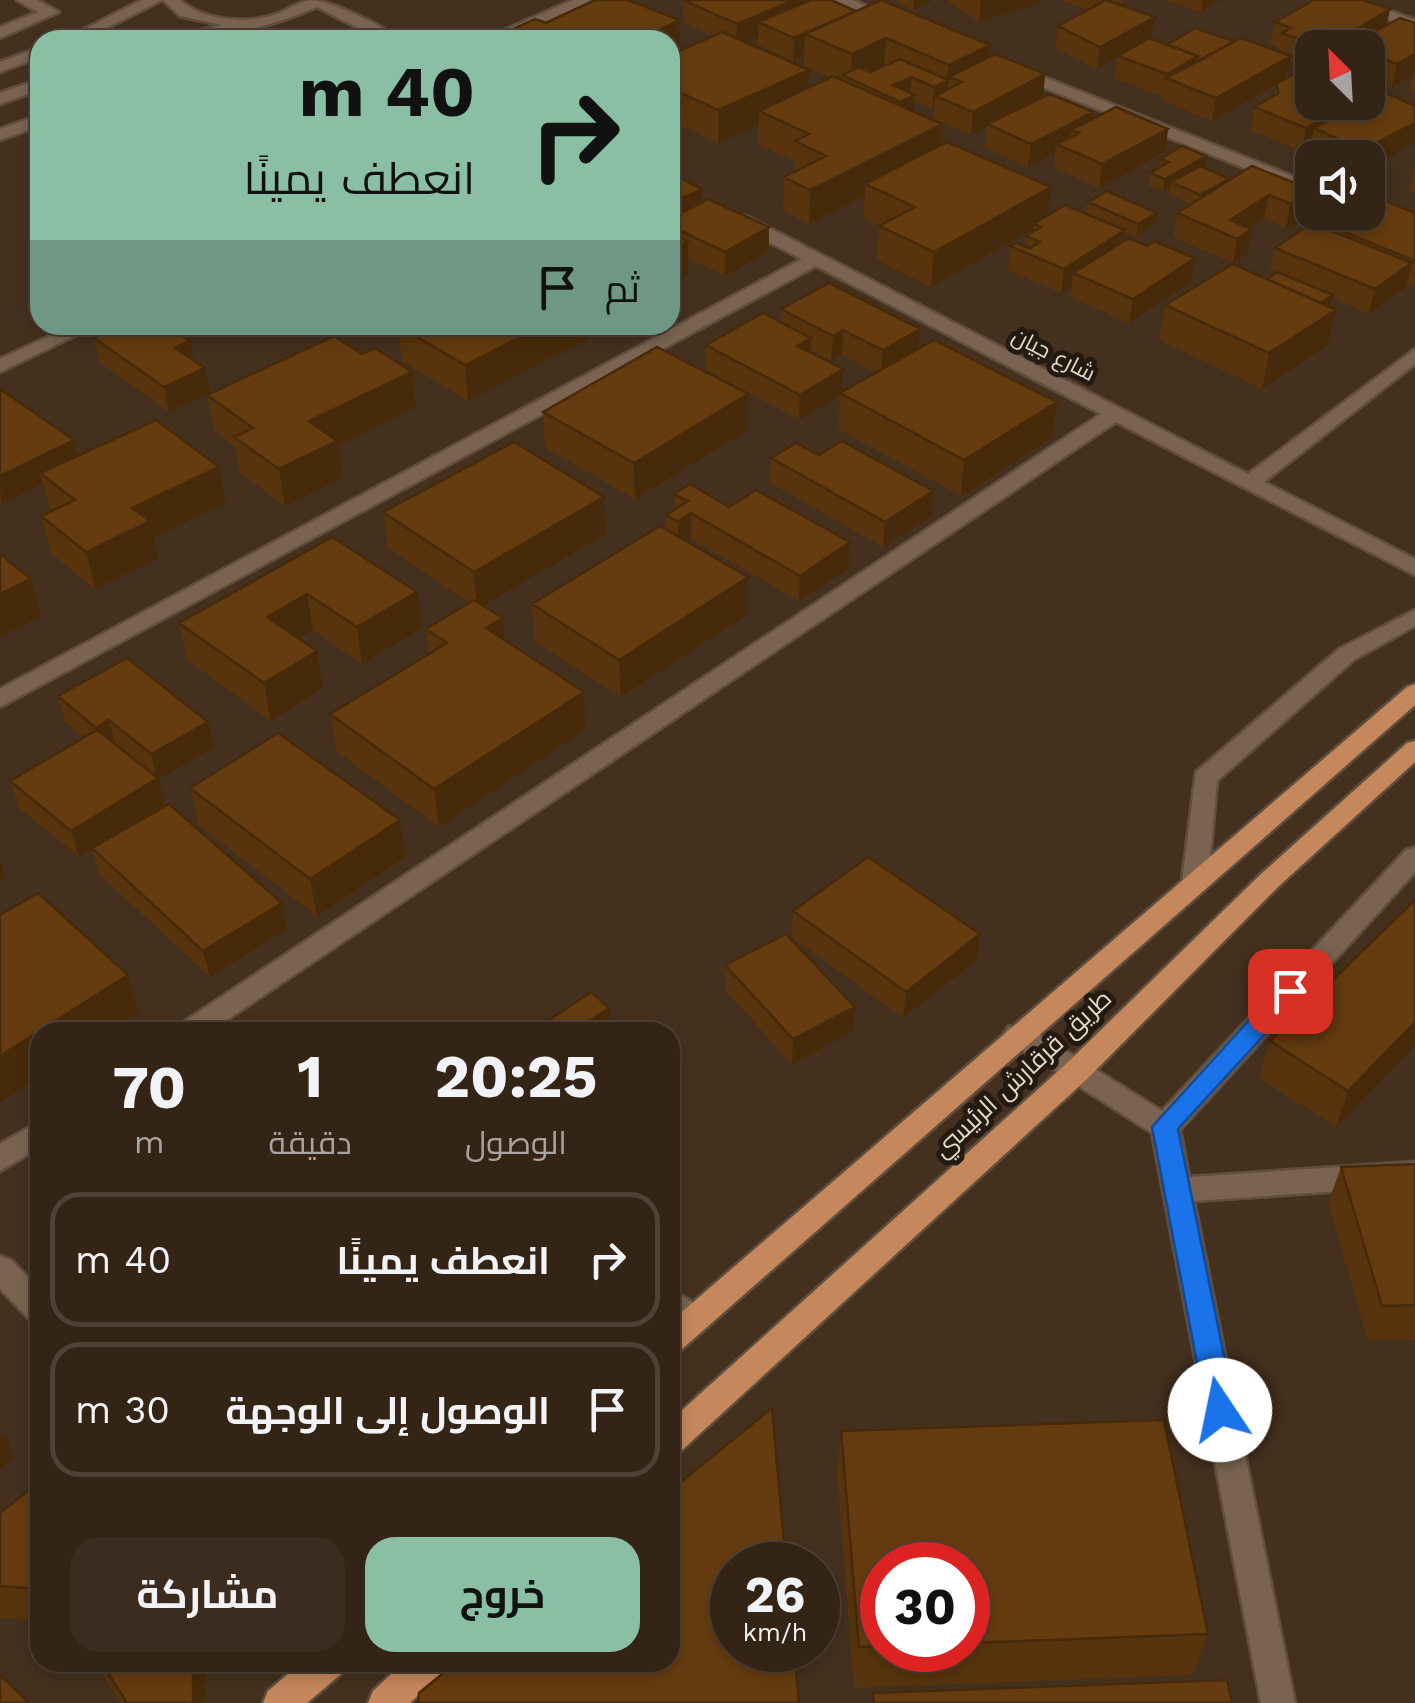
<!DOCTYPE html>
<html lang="ar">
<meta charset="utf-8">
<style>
:root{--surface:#332416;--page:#3b2c1f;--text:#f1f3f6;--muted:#a9a4a1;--line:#4e4135;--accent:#8abfa5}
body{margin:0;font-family:"Work Sans",Cairo,sans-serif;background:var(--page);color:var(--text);direction:rtl;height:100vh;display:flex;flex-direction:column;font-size:38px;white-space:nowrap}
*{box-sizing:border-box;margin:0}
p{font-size:32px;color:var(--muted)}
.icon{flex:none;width:55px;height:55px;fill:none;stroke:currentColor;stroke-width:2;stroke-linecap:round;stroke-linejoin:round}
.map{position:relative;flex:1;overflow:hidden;direction:ltr}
.drawer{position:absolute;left:30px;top:1022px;width:650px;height:650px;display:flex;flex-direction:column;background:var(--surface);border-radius:30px;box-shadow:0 5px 15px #0003,0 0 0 2px var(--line);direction:rtl}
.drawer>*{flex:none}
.top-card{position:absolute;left:30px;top:30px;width:650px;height:305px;border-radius:30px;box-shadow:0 5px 15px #0003,0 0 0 2px var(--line);direction:rtl;background:#8abfa5;color:#111;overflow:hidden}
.needle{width:65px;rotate:336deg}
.buttons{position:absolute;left:1295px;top:30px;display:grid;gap:20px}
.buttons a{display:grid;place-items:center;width:90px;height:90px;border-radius:20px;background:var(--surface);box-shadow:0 5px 15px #0003,0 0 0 2px var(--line);font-size:50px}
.speed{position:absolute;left:710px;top:1542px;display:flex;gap:20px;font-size:50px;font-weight:700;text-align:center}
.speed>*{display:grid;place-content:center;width:130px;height:130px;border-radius:50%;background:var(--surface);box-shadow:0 5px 15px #0003,0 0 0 2px var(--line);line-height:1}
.speed small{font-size:25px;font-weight:400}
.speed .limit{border:15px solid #d22;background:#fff;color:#111}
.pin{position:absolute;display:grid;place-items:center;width:85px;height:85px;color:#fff;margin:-42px;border-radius:20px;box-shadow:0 5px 15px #0006}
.me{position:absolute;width:110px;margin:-55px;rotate:349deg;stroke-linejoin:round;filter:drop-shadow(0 0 8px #0008)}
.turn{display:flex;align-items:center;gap:35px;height:210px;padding:0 40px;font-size:45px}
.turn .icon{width:130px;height:130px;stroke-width:2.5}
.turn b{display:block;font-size:70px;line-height:85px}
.then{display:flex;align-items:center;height:95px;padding:0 40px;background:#0003;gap:20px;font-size:38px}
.eta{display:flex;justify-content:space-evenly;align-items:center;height:170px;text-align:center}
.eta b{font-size:60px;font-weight:700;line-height:70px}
.button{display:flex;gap:20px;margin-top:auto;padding:20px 40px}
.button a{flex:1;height:115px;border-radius:30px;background:var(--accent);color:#111;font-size:40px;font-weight:700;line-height:115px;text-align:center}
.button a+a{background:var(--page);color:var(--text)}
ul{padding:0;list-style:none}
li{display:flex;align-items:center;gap:30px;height:135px;margin:0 20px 15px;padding:0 20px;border:5px solid var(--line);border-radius:30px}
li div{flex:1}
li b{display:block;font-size:38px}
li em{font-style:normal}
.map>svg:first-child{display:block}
</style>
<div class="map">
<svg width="1415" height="1703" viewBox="0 0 1415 1703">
<rect width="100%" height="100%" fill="#44301e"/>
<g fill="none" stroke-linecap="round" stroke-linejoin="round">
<g stroke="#5f4e3e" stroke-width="5">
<path id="minor" d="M17,0H37L59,12L0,38V27L38,12Z
M142,0H162L83,40H63Z
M163,0H180C203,21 246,24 274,15C286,11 298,2 310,0C330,0 384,26 400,40L373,36L323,40L360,29L317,7C269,28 215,40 162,40L222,25L180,16Z
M573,0H594L503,40H482Z
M832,0H853L898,20L885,23Z
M1336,0H1359L1415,20V30Z
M40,47V57L0,72V62Z
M1016,66L1312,184V195L1010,74L1008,71Z
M40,79V90L0,104V93Z
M40,115V126L0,140V129Z
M734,216H746L1248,474L1415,349V364L1264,482L1415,559V575L1116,422L209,1032H176L179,1025L1101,414L816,266L0,707V689L802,259L734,224Z
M73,325H97L0,372V359Z
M1415,610V626L1355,659L1217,781L1208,881L1195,890L1186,887L1182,881L1196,772L1339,649Z
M1415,847V872L1180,1130L1189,1177L1415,1162V1186L1194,1201L1295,1703H1261L1152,1133L1008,1041L1004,1034L1008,1027H1028L1162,1111L1406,850Z
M40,1121V1147L0,1171V1144Z
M0,1256L11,1260L40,1290V1323L29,1319L0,1289Z
M670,1289L705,1309L709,1318L705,1327L694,1331L670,1318Z"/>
</g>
<g stroke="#5f4e3e" stroke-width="5">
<path id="major" d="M1415,684V705L681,1350L670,1354V1322L1407,687Z
M1415,741V762L1279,886L1086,1080L681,1451L670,1455V1421L1066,1064L1261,874L1407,743Z
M302,1662H346L341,1674L307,1703H263L268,1691Z
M404,1662H446L441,1674L410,1703H368L373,1691Z"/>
</g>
<use href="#minor" fill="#7a6451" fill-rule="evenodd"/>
<use href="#major" fill="#c5875b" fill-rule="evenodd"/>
</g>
<path fill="#57340d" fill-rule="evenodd" d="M595,0H628L679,20L680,51L713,36L683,22V0H831L856,11L881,0L990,45L989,57L995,54L1045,74L1043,96L1024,106L1050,94L1093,112L1092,119L1116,107L1168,129L1165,152L1099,188L1054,168L1055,153L1028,167L985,148L987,126L971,135L933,119L934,109H932L914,101V111L942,124L940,146L947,142L1051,187L1047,216L1065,205L1086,214L1088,202L1107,191L1157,213L1155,225L1136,236L1125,232L1123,241L1129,238L1147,246L1154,241L1195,258L1191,282L1129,323L1070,297L1072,286L1061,293L1008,270L1010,246L1016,243L1025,246L1026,236L1033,232L1034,228L931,287L877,260L879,226L863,218L865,195L809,224L783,211L784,177L794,172V161L758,144V125L718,143L670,121V40H503L502,34L535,19L546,23ZM758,37V45L793,61L804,56V66L831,78L808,88L809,70L746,42Z
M898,0H931V2L914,10L898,3Z
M950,0H1040V3L979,22L950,3Z
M1061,0H1123V5L1151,39L1167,45L1234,41L1278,52L1279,47L1271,44L1275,22L1390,9L1387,25L1415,23V93L1409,91L1413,74L1392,87L1384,84L1368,158H1322L1309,152L1311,145L1301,151L1250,130L1254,107L1274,96L1276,85L1212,121L1163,101V97L1114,78L1117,58L1097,69L1055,48L1058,26L1087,10ZM1312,48H1368V102H1312ZM1290,60L1307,66L1286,79Z
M1164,0H1221L1201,12Z
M1160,159L1204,168L1229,181L1252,166L1308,214L1286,228L1264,218L1250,228L1248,253L1233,263L1173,237L1177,213L1191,204L1169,194L1170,187L1163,191L1148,185L1150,173L1158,168Z
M1415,167V193L1409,191Z
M670,173L702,202L769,227V251L725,276L688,258V276L670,285Z
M1415,213V286L1407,284L1406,287L1369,314L1332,298L1328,345L1262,389L1159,340L1165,305L1267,279L1274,274L1270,272L1275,248L1317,225L1318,221Z
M781,309L920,329L918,349L1057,402L1052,438L961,496L838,429L840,395L799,420L706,370V345L781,322ZM811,350L831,361L842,355L876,373L842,392L843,369L811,353Z
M398,326L589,339L468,401L402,361Z
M94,338L194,360L205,368L210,393L169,412L100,363Z
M362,354L412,372L416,407L338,446L343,477L285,506L240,473L235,446L214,430L207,395Z
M0,389L74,440L78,456L219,467L226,503L153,538L158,558L95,589L51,553L41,516L52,511L50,509L43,483L0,504Z
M748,394V430L635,499L545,448L543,412Z
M819,455L933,491L931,516L883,547L770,483L771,458Z
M674,494L729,507L850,542L849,568L799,601L691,539L687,541L748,577V614L621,697L534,641L532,604L666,529V515L675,509Z
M383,512L606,534L483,605L503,618L505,640L584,692L586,729L439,827L336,751L330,714L429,654L426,629L469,603L388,548Z
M332,537L422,628L362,664L313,630L299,639L317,651L323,688L271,721L187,660L179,623Z
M58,696L213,748L159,779L165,804L115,835L287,929L210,977L99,874L92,849L79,857L18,807L10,781L84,738L65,722Z
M190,788L405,857L317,916L199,825Z
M1415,900L1336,1127L1259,1078L1270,1041Z
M793,911L980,934L977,960L903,1018L792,937Z
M725,965L855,1007L853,1032L792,1064L725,990Z
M1415,1164V1340L1368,1341L1328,1203L1341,1167Z
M841,1431L1208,1634L1193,1675L854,1688L837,1474ZM882,1565H968V1650H882Z
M40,1482V1621L0,1618V1513Z
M95,1662H206L205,1703H121Z"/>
<path fill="#472a0a" d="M794,0H826L758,22V37L736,47L737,24Z
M914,0H931V2L914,10Z
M981,0H1040V3L979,22Z
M1203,0H1221L1201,12Z
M1390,9L1385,31L1348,48H1326Z
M1155,17L1151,39L1118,56L1117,58L1097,69L1100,47Z
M679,20L680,52L670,57V40H639Z
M805,34L804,56L793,61L794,38Z
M886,38L884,70L851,79L852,54Z
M990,45L987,77L962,82L949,77L948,96H935L934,109H932L934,87L947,80L949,65Z
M1415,54V68L1413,74L1392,87L1397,64Z
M1198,56L1194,78H1166L1163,97L1167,74Z
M1291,56L1286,79L1212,121L1216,98Z
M809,70L808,102L759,111V125L718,143V110Z
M1045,74L1043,96L971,135L973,112Z
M912,77L910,97L915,95L913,118L898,125L900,102L893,85Z
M1385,81L1380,103L1314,128L1311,145L1301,151L1306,128L1348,102H1368V91Z
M1093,112L1090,135L1071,130L1069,146L1056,144L1055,153L1028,167L1031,144Z
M1415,123V143L1368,168V158H1360L1362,150Z
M942,124L939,157L865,184V195L809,224L810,190Z
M1168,129L1165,152L1099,188L1102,164Z
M1206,156L1204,168L1171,182L1170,187L1163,191L1165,179Z
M1229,179L1227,191L1198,207L1200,195Z
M1051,187L1047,221L1034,224V228L931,287L934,252Z
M702,189V223L670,226V204Z
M1312,190L1308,214L1286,228L1291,204Z
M1269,195L1264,218L1235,238L1230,220Z
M1157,213L1155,225L1136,236L1138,224Z
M769,227V251L725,276V252Z
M1252,229L1248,253L1233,263L1237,239Z
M1125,230L1121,254L1073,273L1072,286L1061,293L1064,269Z
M688,242V276L670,285V250Z
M1195,258L1191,282L1129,323L1133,299Z
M1412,263L1406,287L1369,314L1375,289Z
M1333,295L1330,308L1310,310Z
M1336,310L1328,345L1262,389L1269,353Z
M333,325H348L334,331Z
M545,325H588L589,339L468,401L465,365Z
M920,329L918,354L881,375L883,350Z
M843,330L842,355L831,361L833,336Z
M811,338L810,362L797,346Z
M190,341L194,365L175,348Z
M205,368L210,393L169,412L164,387Z
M843,369L842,394L799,420L800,395Z
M412,372L416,407L338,446L343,477L285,506L279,469L309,421Z
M748,394V430L635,499L634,463Z
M1057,402L1052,438L961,496L964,460Z
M74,440L80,465L40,473L43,483L1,504L0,476Z
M219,467L226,503L153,538L158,558L95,589L86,552L132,508Z
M933,491L931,516L883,547L885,522Z
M604,497L606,534L477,609L474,572Z
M691,513V539L678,547V522Z
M850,542L849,568L799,601L800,576Z
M748,577V614L621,697L619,660Z
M31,579L41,616L0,636V594Z
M417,592L422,628L362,664L357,627Z
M307,594L313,630L273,654L267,617Z
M503,618L506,655L486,628Z
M317,651L323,688L271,721L264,683Z
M584,692L586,729L439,827L434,789Z
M109,720L116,746L103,753L96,728Z
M208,722L213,748L159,779L165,804L79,857L71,831L157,779L151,754Z
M400,820L405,857L317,916L310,879Z
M0,860L6,878L0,881Z
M282,903L287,929L210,977L203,951Z
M980,934L977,960L903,1018L906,992Z
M128,975L139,1012L107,1032H40V1076L0,1102V1056Z
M855,1007L853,1032L792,1064L793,1039Z
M609,1008L610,1021L594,1032H573Z
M1415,1022V1045L1336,1127L1348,1091Z
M677,1075L678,1101L670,1106V1080Z
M5,1434L15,1458L0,1469V1437Z
M193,1662H206L205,1703H193Z"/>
<path fill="#653c0f" stroke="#472a0a" stroke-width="2.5" d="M595,0H628L679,20L639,40H516L502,34L535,19L546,23Z
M683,0H794L737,24Z
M811,0H831L856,11L794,38L758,22Z
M881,0L990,45L949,65L886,38L852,54L805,34Z
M1106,0L1155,17L1100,47L1058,26Z
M1314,0H1363L1390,9L1326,48L1282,33L1291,28L1275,22Z
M1400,18L1415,23V54L1397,64L1368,54V48L1348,46Z
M1195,28L1234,41L1199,61L1197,60L1198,56L1167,45Z
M722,32L809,70L718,110L670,88V55Z
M332,35L342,40H319Z
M1149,38L1198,56L1167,74L1118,56Z
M1241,38L1291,56L1216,98L1166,78Z
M995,54L1045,74L973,112L935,96L962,82L949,77Z
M900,59L948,80L934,87L912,77L893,85L915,95L900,102L842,75L859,67L870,72Z
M1312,64V102H1348L1306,128L1254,107L1279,93L1276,84Z
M1368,74L1385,81L1368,91Z
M833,76L942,124L810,190L784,177L826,156L795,141L809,134L759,111Z
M1386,93L1415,106V123L1362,150L1314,128Z
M1050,94L1093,112L1031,144L987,124Z
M1116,107L1168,129L1102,164L1056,144L1079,133L1071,130Z
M947,142L1051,187L934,252L879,226L915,207L865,184Z
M1182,146L1206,156L1165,179L1150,173L1169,162L1160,159Z
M1201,166L1229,179L1200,195L1171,182Z
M1252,166L1312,190L1291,204L1269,195L1230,220L1252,229L1237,239L1177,213Z
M670,173L702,189L670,204Z
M1107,191L1157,213L1138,224L1088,202Z
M1368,194L1415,213V261L1318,221L1331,212H1368Z
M708,199L769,227L725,252L670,226V219Z
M1065,205L1125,230L1064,269L1010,246L1016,243L1030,248L1040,242L1026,236L1041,227L1034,224Z
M1312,223L1412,263L1375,289L1275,248Z
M670,232L688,242L670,250Z
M1129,238L1147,246L1154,241L1195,258L1133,299L1073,273Z
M1233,264L1336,310L1269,353L1165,305Z
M1277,272L1333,295L1321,303L1267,279Z
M829,283L920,329L883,350L843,330L833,336L781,309Z
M763,313L811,338L797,346L843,369L800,395L706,345Z
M125,325H166L190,341L175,348L205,368L164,387L94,338Z
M400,325H545L465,365L398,326Z
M334,336L362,354L375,348L412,372L309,421L337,441L279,469L234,437L253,428L207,395Z
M934,340L1057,402L964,460L840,393Z
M657,347L748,394L634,463L543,412Z
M0,389L74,440L0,476Z
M156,420L219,467L132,508L150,521L86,552L41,516L75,500L40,473Z
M842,441L933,491L885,522L771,458L796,443L819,455Z
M514,442L604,497L474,572L383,512Z
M690,484L729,507L756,490L850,542L800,576L691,513L678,522L666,515L688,501L674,494Z
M660,526L748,577L619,660L532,604Z
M332,537L417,592L357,627L307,594L267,617L317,651L264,683L179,623Z
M0,554L31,579L0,594Z
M474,600L503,618L486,628L584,692L434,789L330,714L447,643L426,629Z
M127,658L208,722L151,754L109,720L96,728L58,696Z
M97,730L158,778L71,831L10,781Z
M278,733L400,820L310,879L190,788Z
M169,804L282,903L203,951L92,848Z
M868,857L980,934L906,992L793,911Z
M38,893L128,975L0,1056V915Z
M1415,900V1022L1348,1091L1270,1041Z
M786,934L855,1007L793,1039L725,965Z
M591,992L609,1008L573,1032H531Z
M670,1069L677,1075L670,1080Z
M1415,1164V1305L1382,1306L1341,1167Z
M40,1389V1400L34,1395Z
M772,1408L786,1565H732V1650H794L799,1703H418L419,1693L457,1662H670V1491Z
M1164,1420L1208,1634L968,1643V1565H882V1646L859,1647L841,1431Z
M40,1482V1589L0,1586V1513Z
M101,1662H193V1703H127Z
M0,1675L29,1703H0Z
M1227,1680L1232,1703H874L873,1693Z"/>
<path fill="#1a73e8" stroke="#114b97" stroke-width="2.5" d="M1290,982L1298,985L1302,991L1298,998L1178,1129L1235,1410L1231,1419L1220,1423L1210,1419L1206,1410L1152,1127L1281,985Z"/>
<g text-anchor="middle" stroke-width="10" stroke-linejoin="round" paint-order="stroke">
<g font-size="22" fill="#e6d9ce" stroke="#231a12">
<text transform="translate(1054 354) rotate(27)" y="8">شارع جيان</text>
</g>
<g font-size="25" fill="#e6d9ce" stroke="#231a12">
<text transform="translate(1022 1073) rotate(-43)" y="9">طريق قرقارش الرئيسي</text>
</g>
</g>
</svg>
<div class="buttons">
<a><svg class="needle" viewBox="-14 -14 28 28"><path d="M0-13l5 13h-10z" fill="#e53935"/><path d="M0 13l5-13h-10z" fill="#a9a4a1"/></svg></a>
<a><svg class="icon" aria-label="sound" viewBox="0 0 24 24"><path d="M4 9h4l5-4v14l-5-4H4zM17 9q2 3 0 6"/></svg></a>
</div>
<div class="speed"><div>26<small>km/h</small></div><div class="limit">30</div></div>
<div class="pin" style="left:1290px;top:991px;background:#d93025"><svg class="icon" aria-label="arrive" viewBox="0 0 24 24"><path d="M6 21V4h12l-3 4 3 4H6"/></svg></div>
<svg class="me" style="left:1220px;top:1410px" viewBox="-20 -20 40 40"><circle r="19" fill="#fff"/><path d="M0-13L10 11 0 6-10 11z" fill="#1a73e8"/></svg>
<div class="top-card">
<div class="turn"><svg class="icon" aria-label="right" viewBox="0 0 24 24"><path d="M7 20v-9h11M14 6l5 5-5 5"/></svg><div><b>40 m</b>انعطف يمينًا</div></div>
<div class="then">ثم<svg class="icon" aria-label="arrive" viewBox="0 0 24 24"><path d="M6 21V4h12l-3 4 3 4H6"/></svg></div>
</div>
<section class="drawer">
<div class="eta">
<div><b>20:25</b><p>الوصول</p></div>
<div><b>1</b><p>دقيقة</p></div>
<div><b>70</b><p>m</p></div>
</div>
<ul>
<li><svg class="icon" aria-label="right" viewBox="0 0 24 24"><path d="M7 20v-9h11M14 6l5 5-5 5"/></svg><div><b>انعطف يمينًا</b></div><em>40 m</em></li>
<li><svg class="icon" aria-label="arrive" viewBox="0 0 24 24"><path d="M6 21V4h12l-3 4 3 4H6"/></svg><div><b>الوصول إلى الوجهة</b></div><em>30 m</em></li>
</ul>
<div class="button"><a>خروج</a><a>مشاركة</a></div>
</section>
</div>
